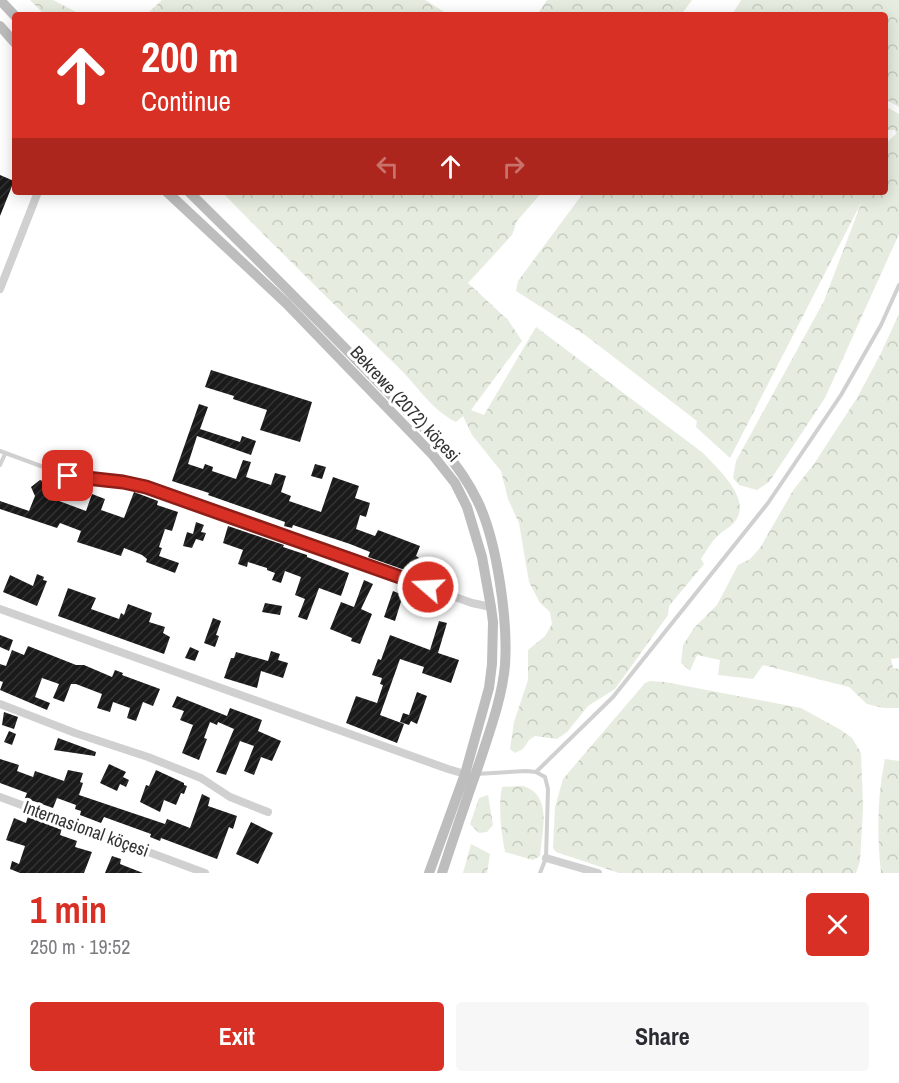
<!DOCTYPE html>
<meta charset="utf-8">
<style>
:root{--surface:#fff;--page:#f7f7f7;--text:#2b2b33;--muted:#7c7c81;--accent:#d93025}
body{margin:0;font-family:"Archivo Narrow",sans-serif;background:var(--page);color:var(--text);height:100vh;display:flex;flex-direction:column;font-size:22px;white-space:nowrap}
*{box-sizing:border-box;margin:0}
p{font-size:20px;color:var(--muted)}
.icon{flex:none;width:33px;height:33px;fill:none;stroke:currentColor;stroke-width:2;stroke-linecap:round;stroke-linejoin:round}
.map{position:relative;height:873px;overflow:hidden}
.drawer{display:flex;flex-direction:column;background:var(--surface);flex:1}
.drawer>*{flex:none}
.top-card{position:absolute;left:12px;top:12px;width:876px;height:183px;border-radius:6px;box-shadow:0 3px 15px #0003;background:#d93025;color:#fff;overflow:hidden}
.pin{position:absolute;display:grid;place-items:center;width:51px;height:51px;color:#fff;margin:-26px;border-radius:12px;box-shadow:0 3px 9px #0006}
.me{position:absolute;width:66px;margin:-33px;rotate:289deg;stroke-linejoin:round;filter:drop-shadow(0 0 4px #0008)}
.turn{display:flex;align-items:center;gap:21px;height:126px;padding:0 30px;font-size:27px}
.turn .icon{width:78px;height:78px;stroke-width:2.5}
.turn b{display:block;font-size:42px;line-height:51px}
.lanes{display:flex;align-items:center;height:57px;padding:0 30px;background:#0003;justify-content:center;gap:30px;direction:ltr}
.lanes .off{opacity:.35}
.round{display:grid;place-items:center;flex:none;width:63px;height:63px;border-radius:6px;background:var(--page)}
.head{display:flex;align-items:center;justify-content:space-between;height:102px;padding:0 30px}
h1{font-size:36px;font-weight:800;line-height:45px;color:var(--accent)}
.action{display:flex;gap:12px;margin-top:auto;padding:12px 30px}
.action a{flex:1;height:69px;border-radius:6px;background:var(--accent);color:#fff;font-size:24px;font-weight:800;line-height:69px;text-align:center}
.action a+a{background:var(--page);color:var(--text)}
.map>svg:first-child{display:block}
</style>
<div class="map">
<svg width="899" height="873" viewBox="0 0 899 873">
<defs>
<pattern id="forest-crowns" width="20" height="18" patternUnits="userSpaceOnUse" patternTransform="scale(1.5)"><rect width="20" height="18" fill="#e6ecdf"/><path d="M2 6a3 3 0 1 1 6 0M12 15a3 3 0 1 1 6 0" fill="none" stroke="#c6cbc0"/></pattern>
<pattern id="building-hatch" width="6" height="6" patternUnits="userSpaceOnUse" patternTransform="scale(1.5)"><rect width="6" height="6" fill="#1a1a1a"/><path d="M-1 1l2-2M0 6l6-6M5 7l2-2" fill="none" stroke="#333"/></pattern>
</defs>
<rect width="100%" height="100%" fill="#fff"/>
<path fill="url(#forest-crowns)" d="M30,0H53L82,15H45Z
M162,0H425L449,15H146Z
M547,0H692L681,15H537Z
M741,0H899V107L885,99V15H732Z
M885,106L899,114V234L825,398L769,482L757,490L739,485L733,478L736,461L824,301L862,201L730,458L696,427L697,421L585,335L516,291L518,281L584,192H885V144L896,134L895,130H885Z
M222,192H542L517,221L512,235L468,283L508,320L522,341L471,410L484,415L536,327L703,453C718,469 751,498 736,520C732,526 726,529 721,533C712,540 707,550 701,559L704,564L669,606L668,615L615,689L588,706L567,732L557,739L535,736L529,740L523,749L515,753L510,749L514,722L528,680V650L545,636L552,624L550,612L540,603L529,582L519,523L508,499L501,471L472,435L463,416L456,422C432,410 418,387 400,369C340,310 280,252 222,192Z
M899,314V658L891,659L893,668L899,669V708H884L867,704L849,687L763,665L753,679L718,675L720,660L697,655L690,671L681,663L683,645L694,628L717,605L738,565L750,559L760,548L794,489L814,464L857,398L881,353Z
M650,681L665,682L801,708L841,730L852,738L861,753L863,808L860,861L856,873H619L556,852L553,848L555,807L563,779L645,683Z
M885,759L899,761V873H881C877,835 877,796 885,759Z
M523,786C553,795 542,831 540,856L533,860L505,852C501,831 498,807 502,787Z
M488,795L493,825L487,832L479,833L470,824L479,798Z
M471,844L490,854L487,873H463Z"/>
<path fill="url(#building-hatch)" d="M0,175L14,181L0,216Z
M211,370L312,402L300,442L260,430L267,410L233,399L234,396L205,387Z
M199,404L208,407L200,429L240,442L242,436L256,441L251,455L197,436L188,464L203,469L205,464L213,467L212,471L236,479L243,460L251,462L246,477L271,485L275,473L286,476L281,492L291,496L289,501L321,512L333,477L359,486L355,498L370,503L366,517L360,515L356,529L375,536L378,530L420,546L416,556L424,561L419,575L368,557L370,552L350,544L293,525L292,528L284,526L285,522L208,495L209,493L172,481Z
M315,464L326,467L322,479L311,476Z
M40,480L56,486L51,498L86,511L92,494L105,499L101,510L124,518L134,492L158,501L157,505L178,512L172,531L165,529L159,547L162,548L159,556L179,563L175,573L146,562L147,559L142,555L124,548L121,556L77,542L81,531L60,523L57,528L0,509V501L29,511L35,496L31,487Z
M196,522L204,525L201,532L206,533L203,541L196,539L192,548L183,546L187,532L193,534Z
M228,526L284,545L283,547L307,555V557L349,573L341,596L319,588L307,620L298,617L305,599L295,595L301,577L285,571L281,583L272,580L275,573L267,570V568L248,562L247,567L238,564L243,550L223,543Z
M37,574L44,577L43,580L47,581L37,606L3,592L10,575L33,586Z
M364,580L373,584L361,609L372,614L360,644L351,641L352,638L330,629L341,602L354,607Z
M68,588L96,598L91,609L119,619L121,613L124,615L128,604L152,613L149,622L165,627L163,633L170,637L164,654L58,616Z
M393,591L403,595L395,621L384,617Z
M265,603L282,606L280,615L262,612Z
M213,618L221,621L216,635L219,636L215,647L204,643Z
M439,621L447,623L438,653L459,660L451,683L422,673L424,667L400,659L380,715L404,724L397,743L346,723L356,696L377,703L383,685L380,684L382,678L372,675L378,659L381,660L390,635L430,650Z
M0,635L13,640L9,651L0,647Z
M28,646L76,665H84L112,677L115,670L123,673L122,675L160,689L153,706L143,702L136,721L127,718L130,708L113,702L110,712L97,708L102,694L76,684H71L64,702L53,698L59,684L42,678L35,697L50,703L47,710L0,690L3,682L0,681V664L6,666L12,650L24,655Z
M190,647L199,651L195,661L185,658Z
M271,651L280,654L278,660L288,663L283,678L261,671L257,688L224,678L231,658H234L236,652L268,661Z
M417,692L427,696L417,724L411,721L409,725L400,722L403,713L409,715Z
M177,696L227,716L230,708L262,720L258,731L281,741L272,761L261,757L254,775L244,771L254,746L240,741L226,775L216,772L234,729L218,722L217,725L210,722L204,738L207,739L199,760L182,753L193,725L180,720L184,711L172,707Z
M4,712L18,717L14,729L2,725Z
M9,731L16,734L12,745L4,742Z
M58,738L96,752L95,756L54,750Z
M0,759L19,765L17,771L33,777L35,771L64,781L68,770L83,773L80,782L83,783L79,795L165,824L167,819L190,828L202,794L210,798L208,806L237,816L233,829L229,827L217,859L161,838L160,841L150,837L151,834L104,817L101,823L80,815L81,811L75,809L76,805L57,798L53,808L25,798L27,793L0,783Z
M109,764L126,772L123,777L129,780L126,787L120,784L117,791L100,783Z
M156,770L184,783V785L187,786L184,794L181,793L176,805L164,800L160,812L140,802L146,785L149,786Z
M28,816L62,828L60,835L77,841L75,847L92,852L84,873H20L10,869L12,861L19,864L25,846L6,840L14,818L26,823Z
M251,822L273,833L258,864L236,854Z
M112,856L121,859L120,864L143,873H105Z"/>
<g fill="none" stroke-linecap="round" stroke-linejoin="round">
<path stroke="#d0d0d0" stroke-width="4" d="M0,451L68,476L123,481L145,487
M0,465L5,454
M536,772L613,697L768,503L841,395L881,325L899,285
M476,774L526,771L536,772L545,777L548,789L546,858L540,873"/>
<path stroke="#d0d0d0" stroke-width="8" d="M0,289L38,192
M146,487L472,603L491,607
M0,609L448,769L465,774
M0,704L75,733L148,757L201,778L230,797L268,812
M0,797L205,873
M546,858L598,873"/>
<path stroke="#bdbdbd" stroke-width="10" d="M0,0L15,16
M0,26L15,43
M167,192L286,303L432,454L455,483L467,507L482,557L491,607L493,622L492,664L489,688L465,774L429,873
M189,192C253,255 316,318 378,382C413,418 455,454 477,500C497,540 508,620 505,665C502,698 490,730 480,761C467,798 454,836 442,873"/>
</g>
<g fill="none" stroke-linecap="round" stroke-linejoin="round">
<g stroke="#8d1f18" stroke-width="15">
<path id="route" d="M68,476L123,482L146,487L428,587"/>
</g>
<use href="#route" stroke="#d93025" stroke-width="10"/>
</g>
<g text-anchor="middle" stroke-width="6" stroke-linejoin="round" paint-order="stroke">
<g font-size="18" fill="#333" stroke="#fff">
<text transform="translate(405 404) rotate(47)" y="6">Bekrewe (2072) köçesi</text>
<text transform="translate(86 829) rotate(20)" y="6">Internasional köçesi</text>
</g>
</g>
</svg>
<div class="pin" style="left:68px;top:476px;background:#d93025"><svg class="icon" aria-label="arrive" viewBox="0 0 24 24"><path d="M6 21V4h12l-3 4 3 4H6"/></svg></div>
<svg class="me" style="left:428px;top:587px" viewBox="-20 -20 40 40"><circle r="17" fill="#d93025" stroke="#fff" stroke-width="3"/><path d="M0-11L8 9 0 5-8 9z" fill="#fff"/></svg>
<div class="top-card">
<div class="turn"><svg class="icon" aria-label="ahead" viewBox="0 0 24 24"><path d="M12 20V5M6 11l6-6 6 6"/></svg><div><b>200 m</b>Continue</div></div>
<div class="lanes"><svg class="icon off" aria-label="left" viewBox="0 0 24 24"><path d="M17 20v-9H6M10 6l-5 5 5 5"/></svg><svg class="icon" aria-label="ahead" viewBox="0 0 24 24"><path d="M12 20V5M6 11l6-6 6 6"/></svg><svg class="icon off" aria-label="right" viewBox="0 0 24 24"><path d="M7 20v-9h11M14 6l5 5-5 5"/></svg></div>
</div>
</div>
<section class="drawer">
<div class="head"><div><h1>1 min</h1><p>250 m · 19:52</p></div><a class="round" style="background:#d93025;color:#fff"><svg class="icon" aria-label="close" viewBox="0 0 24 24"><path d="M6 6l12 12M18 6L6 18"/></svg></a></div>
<div class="action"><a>Exit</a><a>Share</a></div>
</section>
